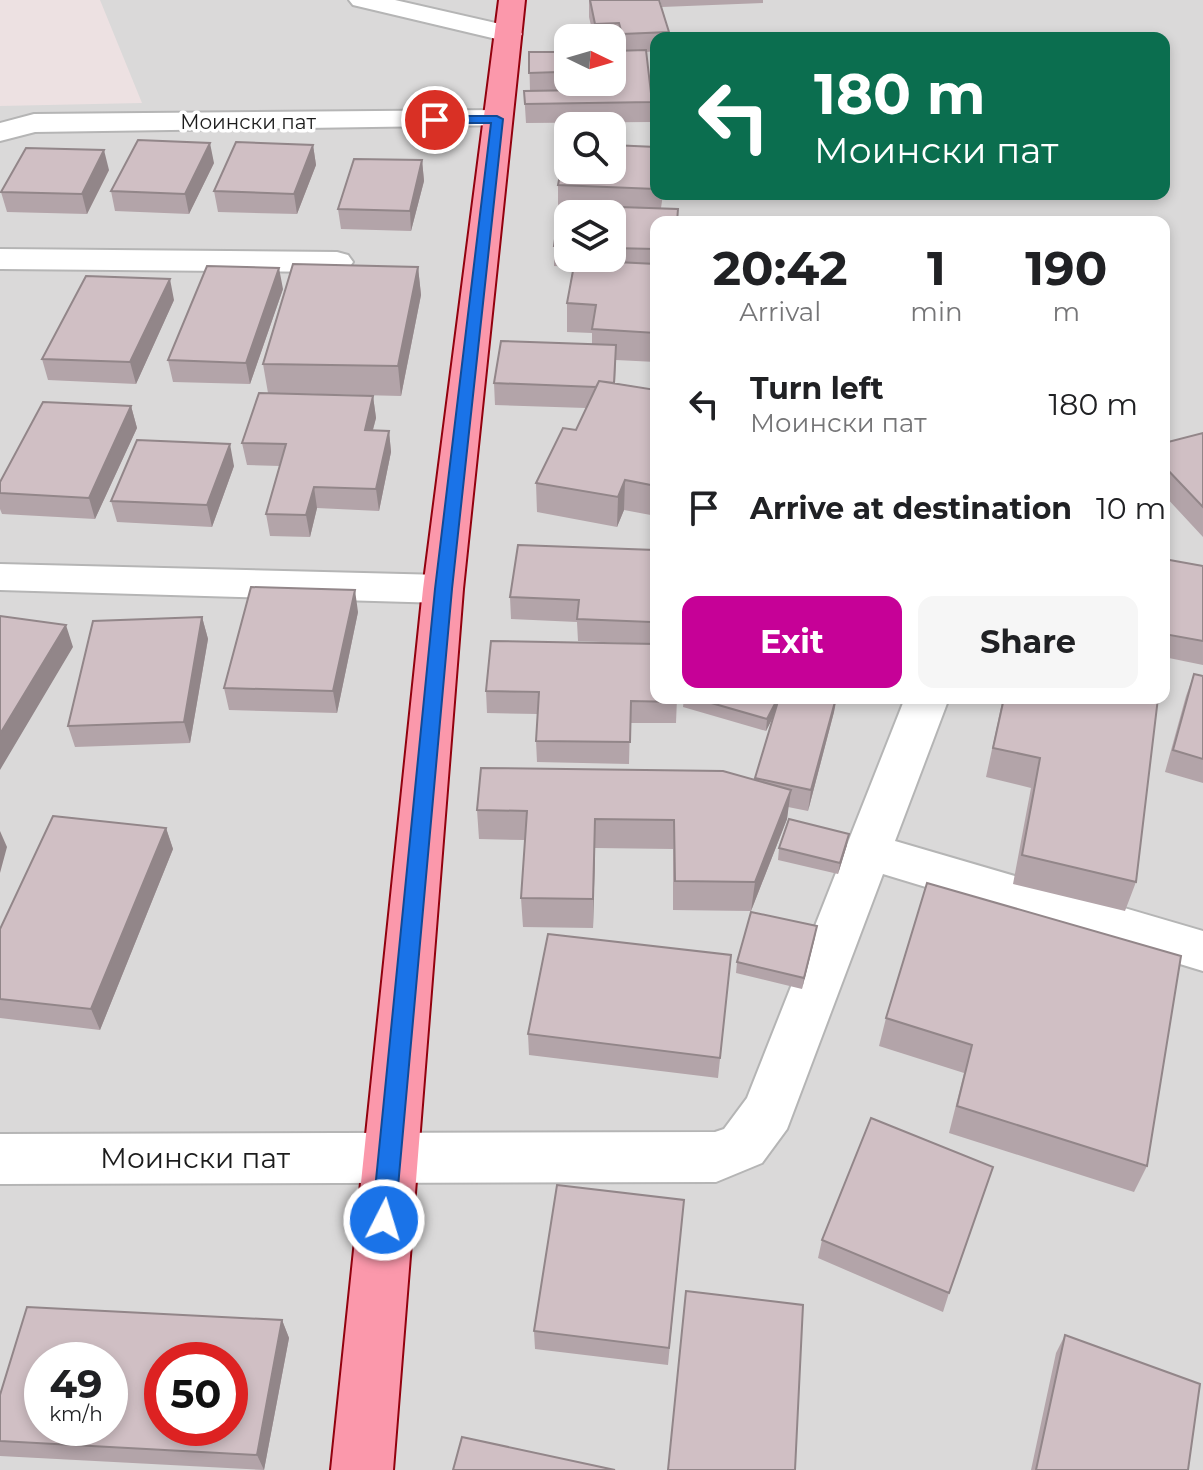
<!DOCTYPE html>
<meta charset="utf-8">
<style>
:root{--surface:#fff;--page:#f6f6f6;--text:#202124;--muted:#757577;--accent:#c60197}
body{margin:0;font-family:Montserrat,sans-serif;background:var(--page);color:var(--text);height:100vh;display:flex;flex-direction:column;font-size:30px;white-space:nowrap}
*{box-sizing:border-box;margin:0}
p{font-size:26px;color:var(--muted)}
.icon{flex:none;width:44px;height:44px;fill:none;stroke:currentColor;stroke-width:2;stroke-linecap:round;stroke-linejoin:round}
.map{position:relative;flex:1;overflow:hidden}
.details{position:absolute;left:650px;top:216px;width:520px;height:488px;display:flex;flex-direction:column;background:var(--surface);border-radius:16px;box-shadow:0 4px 12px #0003}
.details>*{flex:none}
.hud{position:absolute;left:650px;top:32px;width:520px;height:168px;border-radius:16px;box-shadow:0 4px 12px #0003;background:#0b6e4f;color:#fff;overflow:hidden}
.needle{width:52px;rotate:95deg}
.tools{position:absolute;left:554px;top:24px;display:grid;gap:16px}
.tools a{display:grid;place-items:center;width:72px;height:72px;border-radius:16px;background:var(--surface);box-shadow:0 4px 12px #0003;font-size:40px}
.speed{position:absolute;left:24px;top:1342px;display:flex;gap:16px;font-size:40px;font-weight:700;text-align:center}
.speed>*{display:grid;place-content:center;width:104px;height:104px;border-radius:50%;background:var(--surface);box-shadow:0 4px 12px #0003;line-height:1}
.speed small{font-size:20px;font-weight:400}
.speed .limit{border:12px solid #d22;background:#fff;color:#111}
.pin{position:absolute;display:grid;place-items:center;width:68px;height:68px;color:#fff;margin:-34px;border:4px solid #fff;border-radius:50%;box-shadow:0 2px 8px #0007}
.me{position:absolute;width:88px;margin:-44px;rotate:5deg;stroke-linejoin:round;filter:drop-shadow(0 0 6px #0008)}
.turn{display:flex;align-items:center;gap:28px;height:168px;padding:0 32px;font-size:36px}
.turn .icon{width:104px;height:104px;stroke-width:2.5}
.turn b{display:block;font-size:56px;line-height:68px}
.eta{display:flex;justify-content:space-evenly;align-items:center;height:136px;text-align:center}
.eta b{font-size:48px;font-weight:700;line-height:56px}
.cta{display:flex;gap:16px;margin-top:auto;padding:16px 32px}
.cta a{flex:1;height:92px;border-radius:16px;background:var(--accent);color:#fff;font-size:32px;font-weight:700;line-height:92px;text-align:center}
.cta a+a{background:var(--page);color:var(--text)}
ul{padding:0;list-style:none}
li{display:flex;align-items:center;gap:24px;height:104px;padding:0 32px}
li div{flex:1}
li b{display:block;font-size:30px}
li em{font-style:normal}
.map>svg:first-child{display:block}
</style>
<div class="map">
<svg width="1203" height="1470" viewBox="0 0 1203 1470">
<rect width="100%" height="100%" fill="#ede1e2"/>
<path fill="#dad9d9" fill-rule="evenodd" d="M100,0H1203V1470H0V106L142,103ZM568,38H612V82H568ZM656,38H1164V194H656ZM568,126H612V170H568ZM568,214H612V258H568ZM656,222H1164V698H656ZM42,1360H110V1428H42ZM162,1360H230V1428H162Z"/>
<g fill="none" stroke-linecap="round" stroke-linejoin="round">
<g stroke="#b5b5b5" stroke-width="4">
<path id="minor" d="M349,0H395L518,28L522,34L518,40L509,42L353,5Z
M497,110L507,113L511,119L507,125L35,132L0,141V123L34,114Z
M0,249L337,252L348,255L353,262L348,269L337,272L0,269Z
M0,564L443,575L457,579L463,589L457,599L443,603L0,590Z
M905,698H949L895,841L1203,931V971L883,874L787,1129L762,1163L716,1182L0,1184V1134L715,1132L724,1129L747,1098Z"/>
</g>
<g stroke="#92010e" stroke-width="4">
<path id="major" d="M499,0H525L463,589L393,1470H331L423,589Z"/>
</g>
<use href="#minor" fill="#fff" fill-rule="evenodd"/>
<use href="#major" fill="#fb98ab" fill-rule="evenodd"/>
</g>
<path fill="#b3a4a9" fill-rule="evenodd" d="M589,0L669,32V38H656V51L646,52L652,102L651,122L526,123L524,91H530L529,52H568V82H612L621,51L619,42H612V38H594L589,17Z
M660,0H763V3L662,7Z
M313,145L316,165L297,214L218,212L214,191Z
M656,147V194H663L661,208L656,222V362L616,360L615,383L656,390V516L624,510L617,527L537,512L536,483L576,430L586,408L495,405L494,383L592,344V333L567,332V303L573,267L554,266V246L560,206H558V185ZM568,214H612V258H568Z
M422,160L424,181L411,231L341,229L338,209Z
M214,163L189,214L115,211L111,191Z
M109,170L87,214L7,212L1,192Z
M418,267L421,295L401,396L282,393L373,396L376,418L373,430L389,431L391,452L379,511L317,508L310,537L270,536L266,514L280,466L247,465L242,443L268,393L263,364Z
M283,289L250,384L173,382L168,360Z
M174,300L136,384L48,380L42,359Z
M131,406L137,428L95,519L2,514L0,509V482Z
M1203,433V537L1164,495V443Z
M234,466L212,527L117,522L111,501Z
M655,550L650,644L578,641L577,622L511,619L510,597Z
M1164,559L1203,566V665L1164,657Z
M358,612L337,713L229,710L224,688Z
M202,617L208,639L190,743L75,747L68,726Z
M1194,674L1203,676V783L1165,772L1186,696Z
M486,691L677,698L676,723H630L629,764L537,762L536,741L538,714L487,713Z
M684,698H837L834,712L808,811L788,807L787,819L751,911L673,910V849L595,848L593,928L523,927L521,898L525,840L479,839L477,810L755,780L773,716L766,731L683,707Z
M1003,698H1158L1136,882L1125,911L1013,884L1031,788L986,777Z
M166,828L173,849L100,1030L0,1018V929Z
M847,845L838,874L778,860L779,848Z
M927,883L1147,1166L1134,1192L949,1133L964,1073L879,1046L886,1018Z
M815,937L802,989L736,973L737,962Z
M731,955L718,1078L529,1055L528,1034Z
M684,1200L668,1365L535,1349L534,1331Z
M822,1240L949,1293L943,1312L818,1258Z
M282,1320L289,1338L264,1470L0,1456V1395Z
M1065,1335L1188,1470H1031L1056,1353Z"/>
<path fill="#928689" d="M210,143L214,163L189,214L185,194Z
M313,145L316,165L297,214L294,194Z
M104,150L109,170L87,214L82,194Z
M422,160L424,181L411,231L410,211Z
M418,267L421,295L401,396L398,366Z
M279,268L283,289L250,384L246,363Z
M170,279L174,300L136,384L130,362Z
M373,396L376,418L367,451L365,430Z
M131,406L137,428L95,519L89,498Z
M389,431L391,452L379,511L376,489Z
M230,444L234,466L212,527L207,505Z
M625,480L624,510L617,527L618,497Z
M314,487L317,508L310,537L306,515Z
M355,590L358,612L337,713L333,691Z
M202,617L208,639L190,743L184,722Z
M66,625L73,647L0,770V734Z
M778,698H783L766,731L767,719Z
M836,698L834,712L808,811L811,790Z
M791,790L787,819L751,911L755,882Z
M595,819V848L593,928V899Z
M166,828L173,849L100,1030L91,1009Z
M0,831L7,847L0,873Z
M849,834L847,845L838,874L840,863Z
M817,926L815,937L802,989L804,978Z
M282,1320L289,1338L264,1470L257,1455Z"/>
<path fill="#d0bfc4" stroke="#928689" stroke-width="2" fill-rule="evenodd" d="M590,0H659L669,32L622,34L619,23L595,24Z
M646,50L652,102L525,104L524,91L584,90V82H612V51Z
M529,52H568V77L557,78L558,72L529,73Z
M138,140L210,143L185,194L111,191Z
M236,142L313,145L294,194L214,191Z
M566,144H568V170H612V145L656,147V189L558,185Z
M26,148L104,150L82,194L1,192Z
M354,159L422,160L410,211L338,209Z
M560,205L678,209L677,222H656V249L612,248V214H568V246H554Z
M575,260L656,264V333L592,329L596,305L567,303Z
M293,264L418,267L398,366L263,364Z
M207,266L279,268L246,363L168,360Z
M86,276L170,279L130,362L42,359Z
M501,341L616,345L614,383L599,381L596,387L494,383Z
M599,381L656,390V486L625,480L618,497L536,483L563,428L576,430Z
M259,393L373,396L365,430L389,431L376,489L314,487L306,515L266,514L286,444L242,443Z
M43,402L131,406L89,498L0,493V482Z
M1203,433V507L1164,466V443Z
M137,440L230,444L207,505L111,501Z
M518,545L655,550L651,622L577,619L579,600L510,597Z
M1164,559L1203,566V641L1164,634Z
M251,587L355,590L333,691L224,688Z
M0,616L66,625L0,734Z
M202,617L184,722L68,726L93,621Z
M491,641L656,644V698H677V702L631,701L630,742L536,741L539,692L486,691Z
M1194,674L1203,676V759L1173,750Z
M694,698H778L767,719Z
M779,698H836L811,790L755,778Z
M1004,698H1158L1136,882L1022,855L1040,758L993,748Z
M481,768L723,771L791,790L755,882L675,881L674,820L595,819L593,899L521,898L527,811L477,810Z
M53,816L166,828L91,1009L0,999V929Z
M789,819L849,834L840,863L779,848Z
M927,883L1181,956L1147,1166L957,1106L972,1045L886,1018Z
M751,912L817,926L804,978L737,962Z
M548,934L731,955L720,1058L528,1034Z
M871,1118L993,1167L949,1293L822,1240Z
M557,1185L684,1200L669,1348L534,1331Z
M686,1291L803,1305L795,1470H668Z
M27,1307L282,1320L257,1455L0,1441V1395ZM42,1360H110V1428H42ZM162,1360H230V1428H162Z
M1065,1335L1200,1384L1188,1470H1036Z
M462,1437L615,1470H453Z"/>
<path fill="#1a73e8" stroke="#114b97" stroke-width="2" d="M435,116H497L503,119L452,589L395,1220L392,1227L384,1230L376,1227L372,1220L435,589L491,123H431V117Z"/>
<g text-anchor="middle" stroke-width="7" stroke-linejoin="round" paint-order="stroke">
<g font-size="20" fill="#1c1c1c" stroke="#fff">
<text x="248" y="129">Моински пат</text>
</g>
<g font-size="28" fill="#1c1c1c" stroke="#fff">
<text x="195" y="1168">Моински пат</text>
</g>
</g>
</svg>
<div class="tools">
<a><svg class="needle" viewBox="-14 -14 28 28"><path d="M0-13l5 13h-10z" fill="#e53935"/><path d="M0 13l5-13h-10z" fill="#757577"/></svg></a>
<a><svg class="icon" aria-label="search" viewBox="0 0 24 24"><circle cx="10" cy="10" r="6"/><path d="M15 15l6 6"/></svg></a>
<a><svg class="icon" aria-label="layers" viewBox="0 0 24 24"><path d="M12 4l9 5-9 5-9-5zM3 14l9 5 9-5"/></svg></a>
</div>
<div class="speed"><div>49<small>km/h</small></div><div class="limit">50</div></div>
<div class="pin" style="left:435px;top:120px;background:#d93025"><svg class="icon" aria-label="arrive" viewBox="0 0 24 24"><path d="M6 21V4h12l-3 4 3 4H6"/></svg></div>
<svg class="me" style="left:384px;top:1220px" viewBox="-20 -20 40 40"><circle r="17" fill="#1a73e8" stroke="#fff" stroke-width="3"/><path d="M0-11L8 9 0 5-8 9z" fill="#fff"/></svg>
<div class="hud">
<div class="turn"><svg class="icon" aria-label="left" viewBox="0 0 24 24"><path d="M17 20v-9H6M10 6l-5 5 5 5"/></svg><div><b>180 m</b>Моински пат</div></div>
</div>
<section class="details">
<div class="eta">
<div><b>20:42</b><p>Arrival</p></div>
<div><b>1</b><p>min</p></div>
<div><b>190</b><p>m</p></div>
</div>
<ul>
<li><svg class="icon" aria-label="left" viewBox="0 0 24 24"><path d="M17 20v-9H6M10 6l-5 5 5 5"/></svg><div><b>Turn left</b><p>Моински пат</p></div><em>180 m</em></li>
<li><svg class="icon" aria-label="arrive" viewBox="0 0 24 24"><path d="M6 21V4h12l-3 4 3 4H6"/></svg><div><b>Arrive at destination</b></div><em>10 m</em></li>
</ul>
<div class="cta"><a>Exit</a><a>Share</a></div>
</section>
</div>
